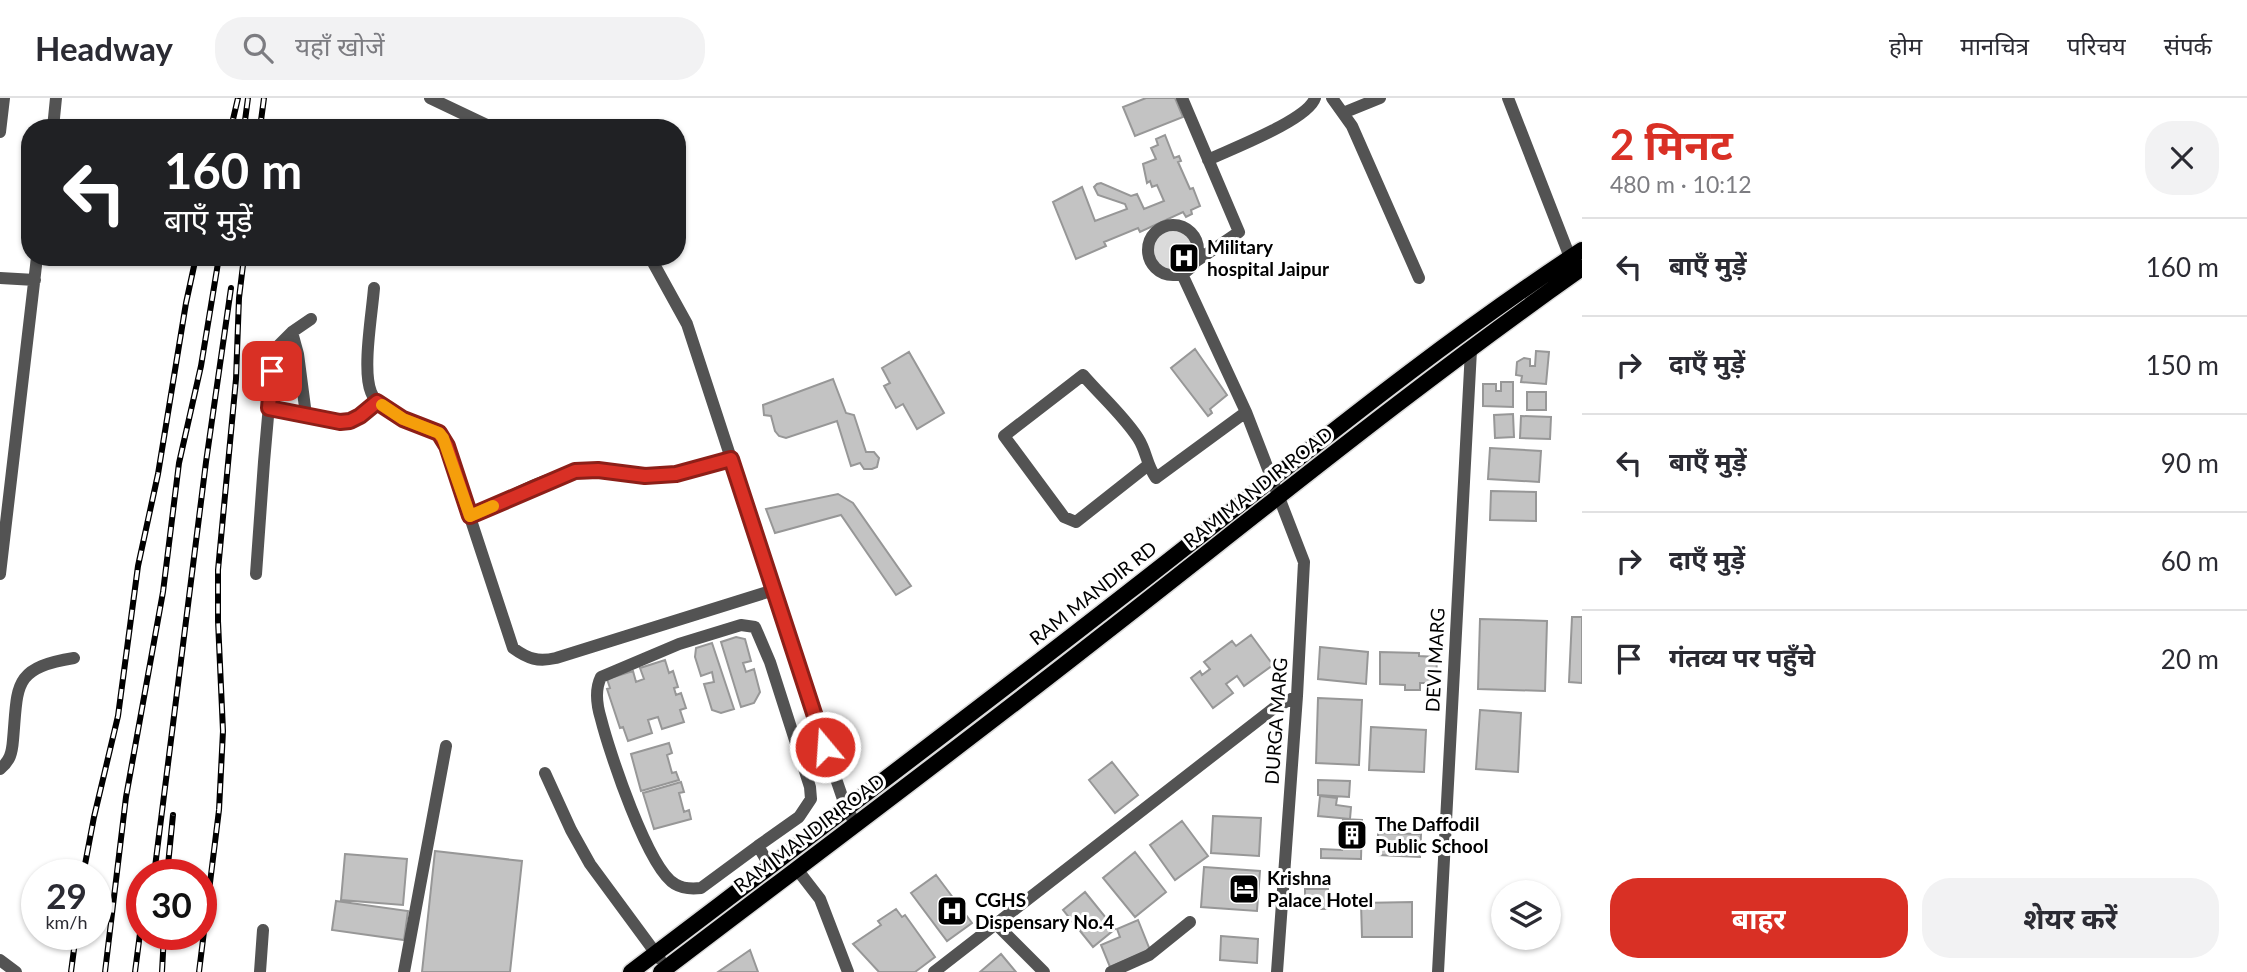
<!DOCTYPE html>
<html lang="hi">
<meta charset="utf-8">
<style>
:root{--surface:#fff;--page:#f2f2f3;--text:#2b2b33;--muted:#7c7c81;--line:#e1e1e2;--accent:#d93025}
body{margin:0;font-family:Lato,"Noto Sans Devanagari",sans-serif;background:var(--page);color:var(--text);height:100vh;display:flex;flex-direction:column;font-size:26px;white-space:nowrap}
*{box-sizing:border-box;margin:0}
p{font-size:23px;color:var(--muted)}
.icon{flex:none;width:38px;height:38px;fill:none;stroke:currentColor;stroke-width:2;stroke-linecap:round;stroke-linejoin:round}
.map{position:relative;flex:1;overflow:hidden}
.panel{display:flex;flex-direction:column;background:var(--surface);width:665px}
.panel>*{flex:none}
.top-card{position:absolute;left:21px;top:21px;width:665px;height:147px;border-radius:28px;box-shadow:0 2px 5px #0004;background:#202124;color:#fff;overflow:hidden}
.tools{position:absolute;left:1491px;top:782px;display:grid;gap:14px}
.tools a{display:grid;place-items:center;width:70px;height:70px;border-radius:50%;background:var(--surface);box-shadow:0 2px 5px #0004;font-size:35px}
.speed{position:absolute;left:21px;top:761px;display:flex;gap:14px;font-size:35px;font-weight:700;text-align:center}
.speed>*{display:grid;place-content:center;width:91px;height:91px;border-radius:50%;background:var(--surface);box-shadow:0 2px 5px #0004;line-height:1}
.speed small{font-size:18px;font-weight:400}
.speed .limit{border:10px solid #d22;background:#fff;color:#111}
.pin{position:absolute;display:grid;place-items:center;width:60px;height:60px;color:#fff;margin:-30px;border-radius:14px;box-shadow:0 4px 10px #0006}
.me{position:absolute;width:77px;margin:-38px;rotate:342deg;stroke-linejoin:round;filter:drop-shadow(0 0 5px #0008)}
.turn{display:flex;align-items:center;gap:24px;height:147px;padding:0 28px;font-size:32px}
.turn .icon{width:91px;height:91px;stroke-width:2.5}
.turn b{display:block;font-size:49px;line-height:60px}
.round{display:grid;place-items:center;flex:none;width:74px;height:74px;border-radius:28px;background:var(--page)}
.summary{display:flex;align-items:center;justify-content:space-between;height:119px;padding:0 28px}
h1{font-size:42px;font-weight:700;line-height:52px;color:var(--accent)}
.button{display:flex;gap:14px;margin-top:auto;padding:14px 28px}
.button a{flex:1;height:80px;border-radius:28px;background:var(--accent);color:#fff;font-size:28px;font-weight:700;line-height:80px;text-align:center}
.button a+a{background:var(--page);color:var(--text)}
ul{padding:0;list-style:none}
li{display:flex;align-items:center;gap:21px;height:98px;padding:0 28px;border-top:2px solid var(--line)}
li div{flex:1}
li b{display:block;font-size:26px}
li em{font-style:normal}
header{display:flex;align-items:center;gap:42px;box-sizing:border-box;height:98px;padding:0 35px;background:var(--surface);border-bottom:2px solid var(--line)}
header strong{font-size:33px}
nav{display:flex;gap:38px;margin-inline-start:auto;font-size:24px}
.search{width:490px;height:63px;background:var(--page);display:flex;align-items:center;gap:18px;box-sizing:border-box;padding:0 24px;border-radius:28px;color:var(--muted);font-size:26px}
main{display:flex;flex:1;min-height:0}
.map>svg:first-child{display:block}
</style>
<header>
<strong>Headway</strong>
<div class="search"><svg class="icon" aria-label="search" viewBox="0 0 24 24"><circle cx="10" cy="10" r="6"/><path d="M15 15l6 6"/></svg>यहाँ खोजें</div>
<nav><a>होम</a><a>मानचित्र</a><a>परिचय</a><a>संपर्क</a></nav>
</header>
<main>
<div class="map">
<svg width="1582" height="874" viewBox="0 0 1582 874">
<rect width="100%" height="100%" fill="#fff"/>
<path fill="#dadada" d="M1152 153a21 21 0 1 1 42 0a21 21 0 1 1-42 0Z"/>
<path fill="#c3c3c3" stroke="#979797" stroke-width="2" d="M1146,0H1175L1183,19L1135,38L1123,9Z
M1165,37L1174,60L1179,58L1181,63L1178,64L1190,91L1193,90L1200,108L1191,112L1192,116L1186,119L1183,114L1140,134L1138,130L1104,144L1106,148L1076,161L1053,104L1082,89L1095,123L1127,111L1125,106L1098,97L1094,89L1097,86L1101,85L1131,98L1137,96L1144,111L1164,103L1157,87L1152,89L1150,83L1147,85L1143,66L1156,61L1151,50L1158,47L1156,41Z
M1195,251L1227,297L1210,311L1212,315L1208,318L1171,270Z
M1536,253L1549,254L1546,286L1521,284L1522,278L1516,277L1517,264L1524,260L1530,261V268H1535Z
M909,254L944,315L917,331L903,306L896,310L884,288L890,285L882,270Z
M833,281L846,315L854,317L866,354H874L879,360L877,369L872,371H864L860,365L851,368L837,323L786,340L779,338L775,333L771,318L764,317L763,307Z
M1501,284H1513V309L1483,308V286H1496V293H1501Z
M1527,294H1546V312H1527Z
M1513,316L1514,339L1495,340L1494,317Z
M1521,318L1551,319L1550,341L1520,340Z
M1490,350L1541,353L1539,384L1488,381Z
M1491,393L1536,394V423L1490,422Z
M838,396L853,405L911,488L896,497L841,417L775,435L766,411Z
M1572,519H1582V585L1569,584Z
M1480,521L1547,523L1545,593L1478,591Z
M1251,537L1273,567L1244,588L1237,578L1226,586L1233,595L1213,610L1191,580L1200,573L1202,577L1210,571L1204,564L1232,543L1236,548Z
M736,539L745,541L751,563L743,565L746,574L754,571L760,594L754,605L741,609L721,544Z
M712,545L734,611L721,615L712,612L704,586L714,584L712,574L701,578L695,559L696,550Z
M1320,549L1368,554L1366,586L1318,581Z
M1380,554L1419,555V558L1437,559L1436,585H1420V592H1405V587L1380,586Z
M665,562L669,575L673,573L678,589L674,590L676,597L681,595L686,610L680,612L684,624L662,631L658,619L648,622L652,635L628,643L623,629L620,630L607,591L610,590L607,581L633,573L636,584L644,581L640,570Z
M1318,600L1362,602L1359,667L1316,665Z
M1480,612L1521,615L1518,674L1476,671Z
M1371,629L1426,632L1424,674L1369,672Z
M669,645L672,655L667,657L672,675L676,674L679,682L641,693L631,656Z
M1112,664L1138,697L1115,715L1089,682Z
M1318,682L1350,683L1349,699L1318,697Z
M681,684L684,694L679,695L684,714L689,712L691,721L654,731L643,695Z
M1320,698L1337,700L1336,707L1351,709L1350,721L1318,718Z
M1213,718L1261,720L1259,758L1211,755Z
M1343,721L1362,722L1361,761L1321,760V751L1342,752Z
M1182,723L1208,758L1175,782L1150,747Z
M1378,735L1421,736L1420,759L1378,757Z
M435,753L522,763L510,874H422Z
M1135,754L1166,794L1135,819L1103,780Z
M345,756L407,761L403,807L341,802Z
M1204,769L1260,773L1257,813L1201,809Z
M936,777L972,825L947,843L911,795Z
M1305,791H1328V811H1321V803L1305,802Z
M1085,794L1115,831L1093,849L1063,812Z
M336,803L408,813L404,842L332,832Z
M1412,804V839H1362L1361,805Z
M896,811L902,819L905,817L935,859L915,874H879L853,846L881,827L878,823Z
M1138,822L1150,852L1110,869L1101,847L1120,839L1117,831Z
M1221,838L1258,841L1257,865L1220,862Z
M750,852L758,874H718Z
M1001,856L1016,874H980Z"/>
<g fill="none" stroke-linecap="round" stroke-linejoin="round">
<g stroke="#dbdbdb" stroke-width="19">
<path id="major" d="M631,874C797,748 963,623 1127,495C1277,379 1423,256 1582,152
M661,874C808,762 956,652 1101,538C1260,414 1417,286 1582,170"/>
</g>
<path stroke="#535353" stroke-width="12" d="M430,0L493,30
M1182,0L1239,134L1195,164
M1332,0L1352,28L1419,180
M1508,0L1573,167
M1343,15L1380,0
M53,30L56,0
M0,34L4,0
M1208,62C1231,51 1308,22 1315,0
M1148 152a25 25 0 1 1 50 0a25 25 0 1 1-50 0Z
M650,159L687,226L834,675L846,710L856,726
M0,180L35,182
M374,190C372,216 362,272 371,294C375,306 393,317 405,321C418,327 434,328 444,340L513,550C528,561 538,564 556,560L774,492
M292,234L298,256L306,317
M269,310L340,324L350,323L360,318L377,304
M1246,314L1304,464L1297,598L1277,874
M1147,368L1076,424L1064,419L1004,338L1083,277C1101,298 1123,317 1138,340C1147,354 1146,366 1156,380L1246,314L1182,176
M470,418C503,403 538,382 573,374C596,368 620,377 642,378C673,380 702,369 731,361
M0,476L37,159
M256,476L264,364L272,273L276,250L292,234L311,221
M0,671C10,663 12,655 13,642C18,587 12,570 74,560
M545,675L571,732L590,766L660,861
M758,748L701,790C692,791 683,791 675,786C648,771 609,653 601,621C597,608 595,591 601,579L679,546L741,527L755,529L770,564L810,689L811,701L799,719L758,748L770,768
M796,770L820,801L848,874
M996,826L1044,874
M0,862L16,874
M260,874L263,832
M404,874L446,648
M934,874L1274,610L1297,598
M1111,874L1149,857L1190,824
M1438,874L1471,252"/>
<use href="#major" stroke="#000" stroke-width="16"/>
<g stroke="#000" stroke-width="6">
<path id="rail" d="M231,30L238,0
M244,30L248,0
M260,30L264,0
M83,777L94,719L118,618L138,468L158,376L186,205L196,159
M154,777L206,364L231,190
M167,777L173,717
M71,874L76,836
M105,874L126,699L163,494L179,365L201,268L219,159
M135,874L142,820
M162,874L164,836
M199,874L219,712L223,633L218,523V472L236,281L239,200L244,159"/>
</g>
<use href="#rail" stroke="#fff" stroke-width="3.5" stroke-dasharray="10" stroke-linecap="butt"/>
</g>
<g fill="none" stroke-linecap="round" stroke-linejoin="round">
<g stroke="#8d1f18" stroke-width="18">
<path id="route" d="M272,273L269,310L340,324L350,323L360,318L377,304L403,321L439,335L447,348L470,418L575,373L598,372L645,378L676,376L731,361L825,649"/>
</g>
<use href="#route" stroke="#d93025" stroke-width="12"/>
<path stroke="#f59e0b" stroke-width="12" d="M382,307L403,321L439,335L443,340L470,418L493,408"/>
</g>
<defs>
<g id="hospital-square" transform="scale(1.575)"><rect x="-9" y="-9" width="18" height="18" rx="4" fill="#000" stroke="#fff"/><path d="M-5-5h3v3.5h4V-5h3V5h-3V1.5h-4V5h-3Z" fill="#fff"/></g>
<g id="building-square" transform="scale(1.575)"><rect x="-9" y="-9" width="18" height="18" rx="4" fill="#000" stroke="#fff"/><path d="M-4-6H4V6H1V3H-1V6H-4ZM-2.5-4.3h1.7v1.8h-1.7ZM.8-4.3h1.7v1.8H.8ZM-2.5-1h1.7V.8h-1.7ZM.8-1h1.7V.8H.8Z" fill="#fff"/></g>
<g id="hotel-square" transform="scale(1.575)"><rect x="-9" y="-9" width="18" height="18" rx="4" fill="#000" stroke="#fff"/><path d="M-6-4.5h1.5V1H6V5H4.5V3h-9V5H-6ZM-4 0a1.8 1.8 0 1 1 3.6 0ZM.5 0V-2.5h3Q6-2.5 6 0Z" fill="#fff"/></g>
</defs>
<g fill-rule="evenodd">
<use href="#hospital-square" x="1184" y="160"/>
<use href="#building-square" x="1352" y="737"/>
<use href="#hotel-square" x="1244" y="791"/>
<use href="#hospital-square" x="952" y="813"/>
</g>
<g text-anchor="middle" stroke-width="6" stroke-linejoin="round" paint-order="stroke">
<g font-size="19" font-weight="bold" fill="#000" stroke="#fff" text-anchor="start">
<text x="1207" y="156">Military<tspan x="1207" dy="22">hospital Jaipur</tspan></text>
<text x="1375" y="733">The Daffodil<tspan x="1375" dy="22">Public School</tspan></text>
<text x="1267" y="787">Krishna<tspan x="1267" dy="22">Palace Hotel</tspan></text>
<text x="975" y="809">CGHS<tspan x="975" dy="22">Dispensary No.4</tspan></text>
</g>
<g font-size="19" fill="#000" stroke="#fff">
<text transform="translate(1258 389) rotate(-38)" y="7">RAM MANDIR ROAD</text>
<text transform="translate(1093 495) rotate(-38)" y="7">RAM MANDIR RD</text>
<text transform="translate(1435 562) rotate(-87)" y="7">DEVI MARG</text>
<text transform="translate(1276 623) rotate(-86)" y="7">DURGA MARG</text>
<text transform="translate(809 735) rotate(-37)" y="7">RAM MANDIR ROAD</text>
</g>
</g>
</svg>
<div class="tools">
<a><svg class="icon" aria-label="layers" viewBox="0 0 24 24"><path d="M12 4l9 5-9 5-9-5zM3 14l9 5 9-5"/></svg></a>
</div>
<div class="speed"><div>29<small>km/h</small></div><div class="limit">30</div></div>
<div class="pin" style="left:272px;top:273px;background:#d93025"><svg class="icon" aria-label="arrive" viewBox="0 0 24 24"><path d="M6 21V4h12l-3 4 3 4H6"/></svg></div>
<svg class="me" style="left:825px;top:649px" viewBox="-20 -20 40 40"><circle r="17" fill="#d93025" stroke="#fff" stroke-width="3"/><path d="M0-11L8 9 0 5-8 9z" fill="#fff"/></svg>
<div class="top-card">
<div class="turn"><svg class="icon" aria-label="left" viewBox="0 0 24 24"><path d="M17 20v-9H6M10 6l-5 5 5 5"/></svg><div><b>160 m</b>बाएँ मुड़ें</div></div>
</div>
</div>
<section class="panel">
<div class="summary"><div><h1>2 मिनट</h1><p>480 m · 10:12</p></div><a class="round"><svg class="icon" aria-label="close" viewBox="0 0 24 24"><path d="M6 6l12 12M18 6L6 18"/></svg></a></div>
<ul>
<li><svg class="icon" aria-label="left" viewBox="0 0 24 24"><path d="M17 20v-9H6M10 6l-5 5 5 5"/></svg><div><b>बाएँ मुड़ें</b></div><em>160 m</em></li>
<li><svg class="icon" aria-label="right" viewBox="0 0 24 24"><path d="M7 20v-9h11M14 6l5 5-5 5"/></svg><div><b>दाएँ मुड़ें</b></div><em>150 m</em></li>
<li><svg class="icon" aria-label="left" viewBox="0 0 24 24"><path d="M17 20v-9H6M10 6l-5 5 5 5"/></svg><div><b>बाएँ मुड़ें</b></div><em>90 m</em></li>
<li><svg class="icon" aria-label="right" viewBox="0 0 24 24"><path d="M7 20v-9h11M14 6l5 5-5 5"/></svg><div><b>दाएँ मुड़ें</b></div><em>60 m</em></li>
<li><svg class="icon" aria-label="arrive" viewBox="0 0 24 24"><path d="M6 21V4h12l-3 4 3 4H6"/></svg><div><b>गंतव्य पर पहुँचे</b></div><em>20 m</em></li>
</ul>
<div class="button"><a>बाहर</a><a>शेयर करें</a></div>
</section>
</main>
